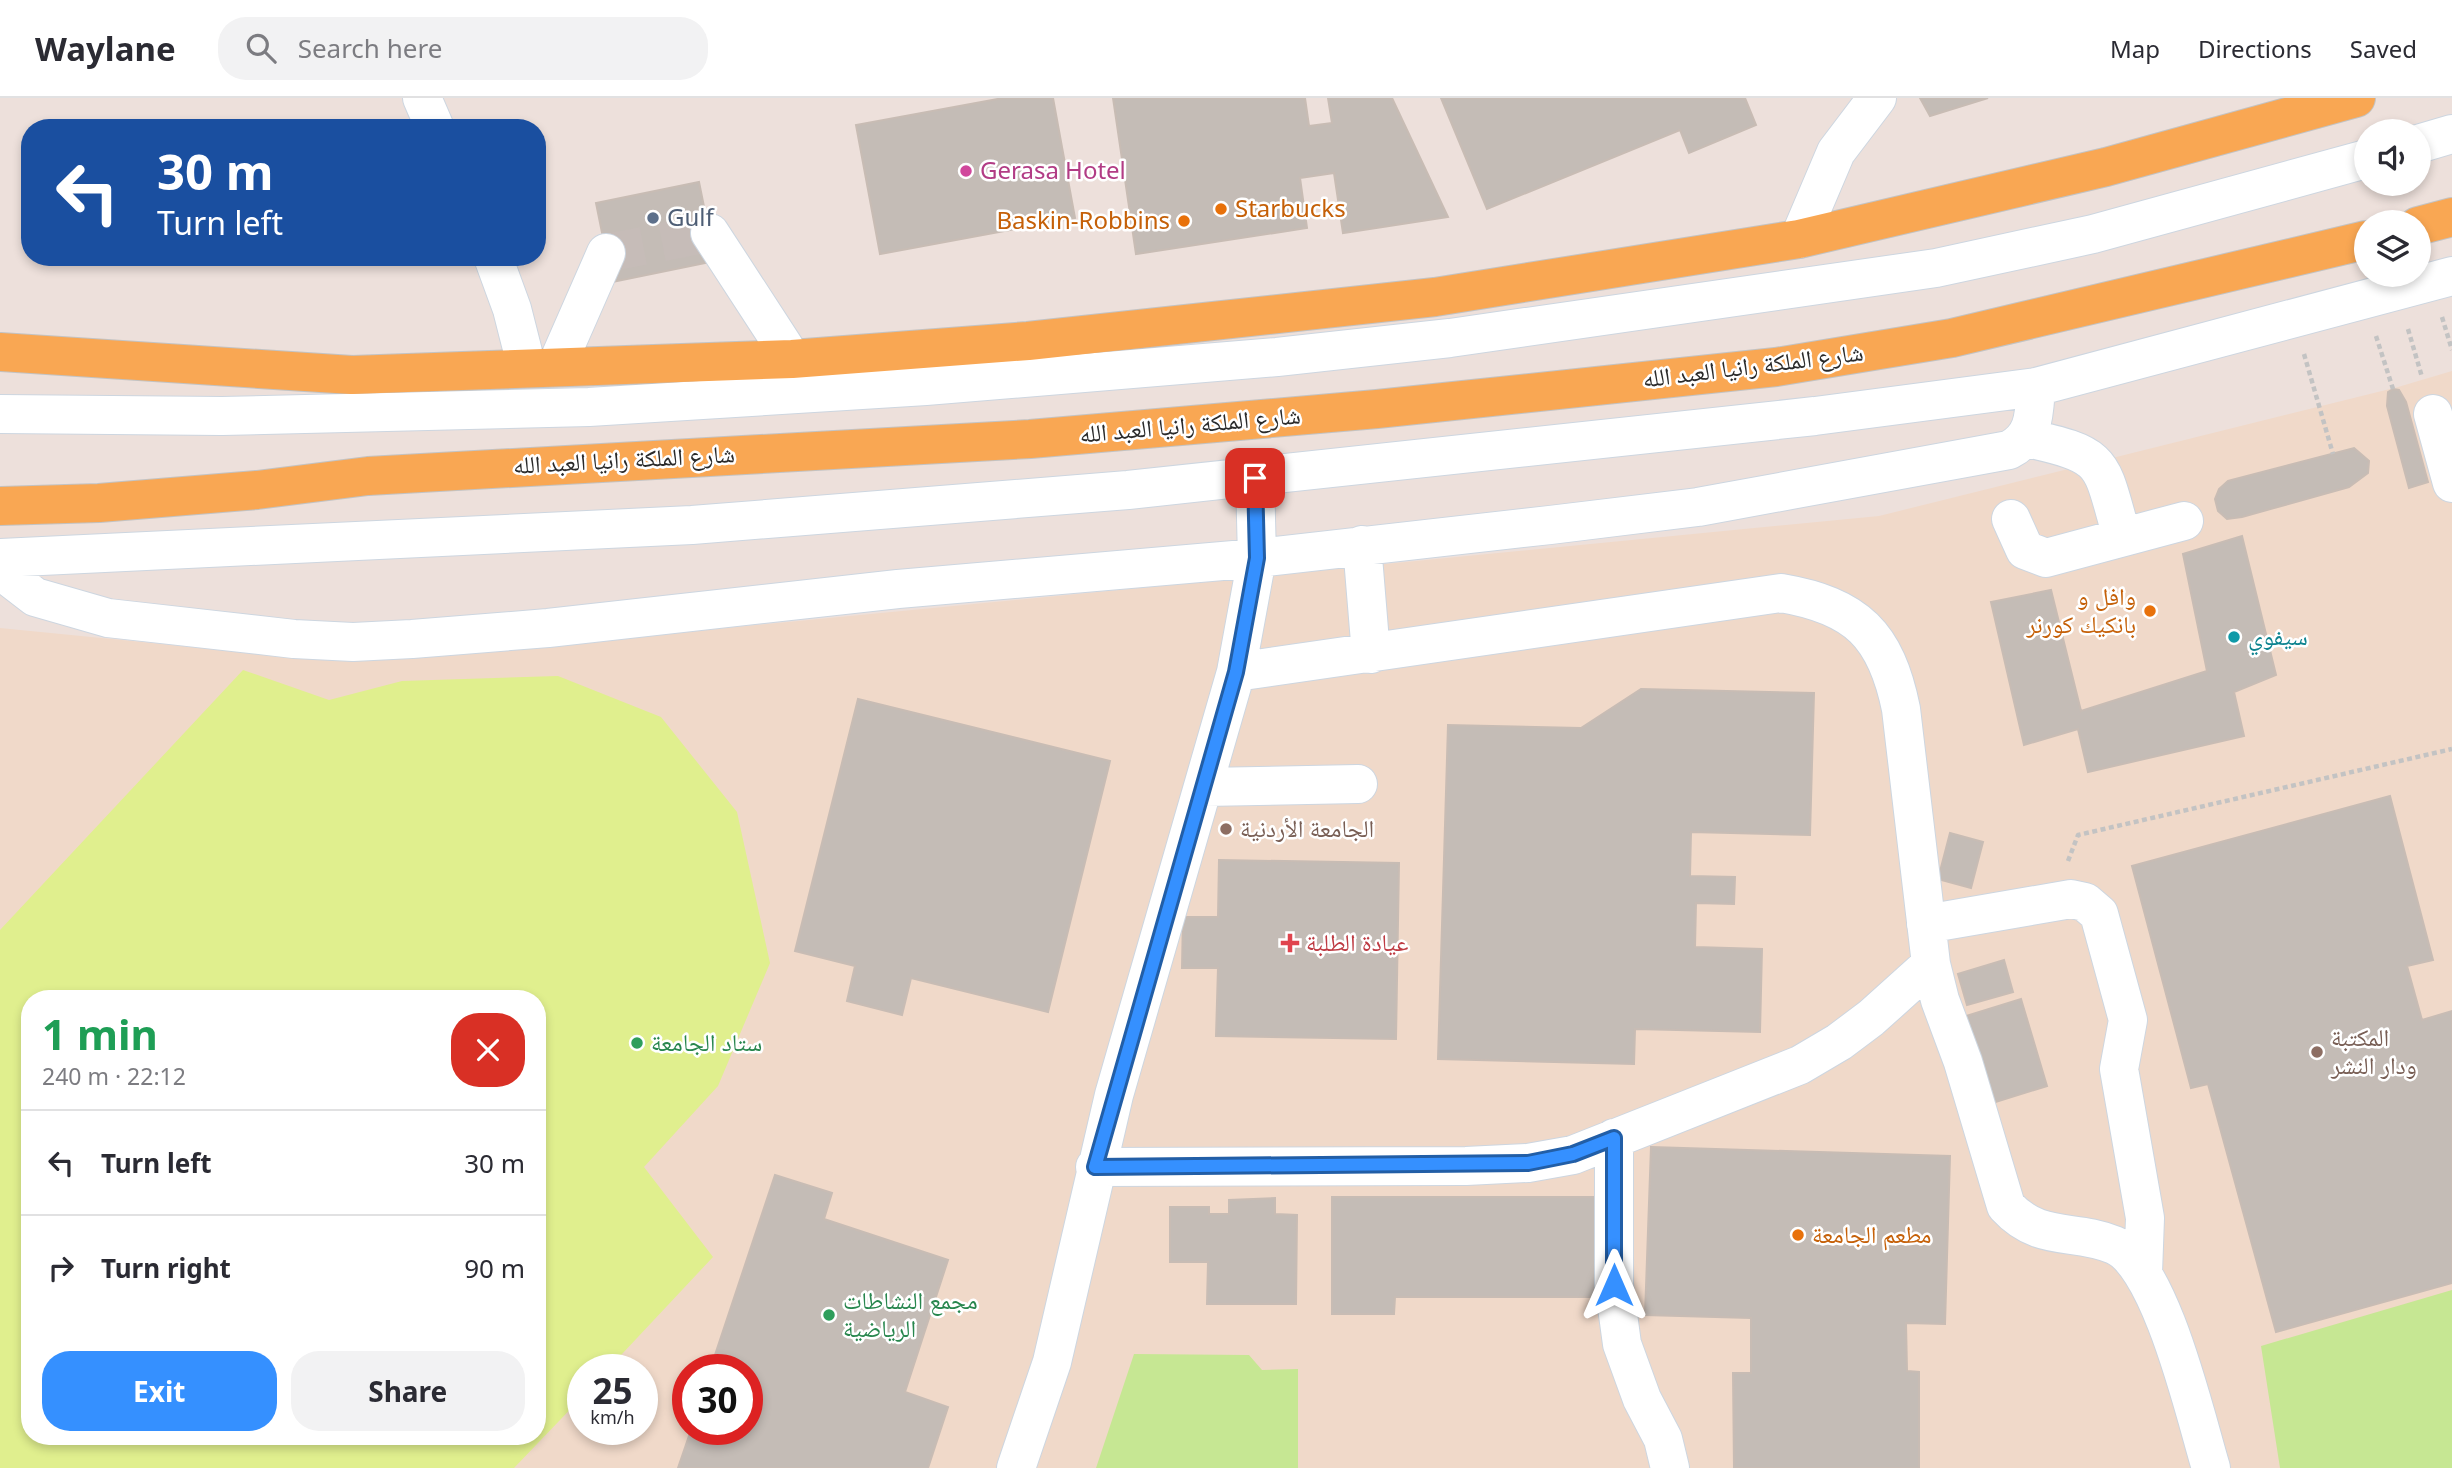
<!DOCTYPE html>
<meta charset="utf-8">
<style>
:root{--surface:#fff;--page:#f2f2f3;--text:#2b2b33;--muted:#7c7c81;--line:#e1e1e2;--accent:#3590ff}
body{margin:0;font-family:"Noto Sans","Noto Naskh Arabic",sans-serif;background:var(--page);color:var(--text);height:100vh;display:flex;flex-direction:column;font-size:26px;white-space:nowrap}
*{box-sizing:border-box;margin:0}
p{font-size:23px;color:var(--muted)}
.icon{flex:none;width:38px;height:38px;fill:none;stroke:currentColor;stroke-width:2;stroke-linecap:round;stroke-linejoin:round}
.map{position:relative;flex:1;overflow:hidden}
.details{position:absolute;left:21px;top:892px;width:525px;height:455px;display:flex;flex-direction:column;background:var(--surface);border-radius:28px;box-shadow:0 4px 10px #0003}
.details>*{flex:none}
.hud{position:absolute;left:21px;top:21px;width:525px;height:147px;border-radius:28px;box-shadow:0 4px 10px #0003;background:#1a4fa0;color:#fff;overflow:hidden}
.controls{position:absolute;left:2354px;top:21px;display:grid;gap:14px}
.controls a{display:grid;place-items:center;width:77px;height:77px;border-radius:50%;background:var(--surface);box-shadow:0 4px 10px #0003;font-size:35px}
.speed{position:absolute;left:567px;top:1256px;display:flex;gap:14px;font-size:35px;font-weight:700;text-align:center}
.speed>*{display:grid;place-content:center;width:91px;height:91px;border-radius:50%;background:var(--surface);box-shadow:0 4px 10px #0003;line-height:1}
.speed small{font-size:18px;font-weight:400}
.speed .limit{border:10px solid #d22;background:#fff;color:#111}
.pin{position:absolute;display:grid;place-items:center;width:60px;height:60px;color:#fff;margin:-30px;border-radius:14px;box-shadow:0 4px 10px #0006}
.me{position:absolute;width:77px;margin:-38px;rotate:0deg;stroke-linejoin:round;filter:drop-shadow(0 0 5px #0008)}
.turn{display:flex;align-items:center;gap:24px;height:147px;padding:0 21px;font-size:32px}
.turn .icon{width:91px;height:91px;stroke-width:2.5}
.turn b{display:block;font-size:49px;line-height:60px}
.round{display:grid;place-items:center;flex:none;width:74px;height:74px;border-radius:28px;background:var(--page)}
.head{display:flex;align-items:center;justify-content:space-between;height:119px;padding:0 21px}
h1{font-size:42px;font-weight:700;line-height:52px;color:#1e9e55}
.action{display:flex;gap:14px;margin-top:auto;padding:14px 21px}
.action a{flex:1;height:80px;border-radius:28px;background:var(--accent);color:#fff;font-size:28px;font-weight:700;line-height:80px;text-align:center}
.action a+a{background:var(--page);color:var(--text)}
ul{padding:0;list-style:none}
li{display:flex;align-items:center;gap:21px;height:105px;padding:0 21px;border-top:2px solid var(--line)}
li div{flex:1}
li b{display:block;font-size:26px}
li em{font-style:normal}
header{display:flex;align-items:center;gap:42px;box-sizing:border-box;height:98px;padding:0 35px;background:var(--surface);border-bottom:2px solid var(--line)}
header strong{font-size:33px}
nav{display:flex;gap:38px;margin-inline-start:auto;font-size:24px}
.search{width:490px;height:63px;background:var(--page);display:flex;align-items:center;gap:18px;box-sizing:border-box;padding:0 24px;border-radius:28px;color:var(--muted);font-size:26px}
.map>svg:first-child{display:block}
</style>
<header>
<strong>Waylane</strong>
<div class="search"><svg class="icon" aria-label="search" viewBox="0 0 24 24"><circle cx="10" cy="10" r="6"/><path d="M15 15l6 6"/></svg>Search here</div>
<nav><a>Map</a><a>Directions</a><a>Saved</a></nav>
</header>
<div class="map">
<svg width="2452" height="1370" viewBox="0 0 2452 1370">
<rect width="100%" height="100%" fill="#ede0db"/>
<path fill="#f0d9c9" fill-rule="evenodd" d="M2452,273V1370H0V530L274,557L418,560L1879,418L2398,289ZM30,901H537V1339H30ZM583,1272H642V1332H583ZM688,1272H747V1332H688Z"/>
<path fill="#c6e793" d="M2452,1192V1370H2280L2261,1248Z
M1134,1256L1249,1257L1262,1272L1298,1271V1370H1096Z"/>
<path fill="#e0ef8e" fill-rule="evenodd" d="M243,572L329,602L402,583L558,578L661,619L737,714L770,865L718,988L644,1069L713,1159L607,1272H583V1298L514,1370H0V832ZM30,901H537V1339H30Z"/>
<path fill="#c4bcb6" stroke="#c8bcb4" stroke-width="2" d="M1003,0H1053L1075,120L880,156L856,27Z
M1113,0H1305L1309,28L1332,25L1328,0H1392L1448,119L1343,135L1334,75L1300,80L1307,130L1136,156Z
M1441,0H1745L1756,27L1689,55L1680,32L1487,111Z
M1920,0H1988L1930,18Z
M699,84L715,163L612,184L596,105Z
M2393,291L2399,292L2406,304L2428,384L2409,390L2387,308L2388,294Z
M2354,350L2369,363L2368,375L2349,389L2242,419L2227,421L2218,413L2215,401L2219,391L2228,383Z
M2242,438L2276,577L2234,594L2244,638L2088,674L2078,631L2024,647L1991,504L2051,492L2081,613L2207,573L2183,456Z
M1641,591L1814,595L1810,737L1691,734L1690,778L1735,779L1734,806L1696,805L1695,849L1762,851L1760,934L1635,931L1634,966L1438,961L1448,627L1581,630Z
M858,601L1110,663L1048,914L911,880L902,917L847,903L855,868L795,853Z
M2390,698L2433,862L2407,868L2422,922L2452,913V1185L2276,1234L2208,986L2191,990L2132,768Z
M1950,735L1983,744L1971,790L1938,781Z
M1219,762L1399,765L1396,941L1216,938L1218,870H1182L1183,819H1218Z
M2004,862L2013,894L1967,907L1958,876Z
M2021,901L2047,988L1986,1007L1960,920Z
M1651,1049L1950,1058L1945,1226L1906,1225L1907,1273L1919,1274V1370H1734L1733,1275H1751V1220L1645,1217Z
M775,1077L832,1095L824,1121L948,1162L905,1294L948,1309L928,1370H678L691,1332H747V1272H710Z
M1332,1099H1601V1199H1395L1394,1216H1332Z
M1275,1100V1116L1297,1117L1296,1206H1207L1208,1164H1170V1109H1209V1116H1229V1102Z"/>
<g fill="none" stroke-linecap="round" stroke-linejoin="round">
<path stroke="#c6bcb8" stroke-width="38" stroke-dasharray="38 19" stroke-linecap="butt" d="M606,155L710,135"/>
<g stroke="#cdd6e0" stroke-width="40">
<path id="minor" d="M422,0L435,30
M2418,46L2452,36
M710,135L792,261
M1799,141L1836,54L1877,0
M493,159L512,211L527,270
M556,269L606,155
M0,316L222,318L589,309L926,288L1277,259L1450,240L1936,170L2093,136L2366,61
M2433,316L2452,385
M2027,340C2108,358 2100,363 2122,439
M2011,421L2025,452L2046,460L2184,423
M1362,447L1371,556
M0,460L692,427L1128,392L1815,318L2036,289L2452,178
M0,472L35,499L108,520L294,541L353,544L412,541L548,530L898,491L1257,460L1550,427L1698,409L2009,352C2035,339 2034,316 2036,289
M1236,574L1781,495C1857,508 1886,537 1901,611L1931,866L1940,902L1963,964L2006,1108C2040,1145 2073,1130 2114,1147C2161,1166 2196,1321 2211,1370
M1204,689L1358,686
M1926,826L2071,801L2085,804L2099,816L2128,922L2119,971L2145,1120L2143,1175
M1614,1040V1187L1622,1246L1642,1301L1663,1341L1670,1370
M1095,1069L1466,1068L1528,1065L1573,1057L1800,967L1839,944L1871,920L1931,866
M1016,1370L1052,1264L1114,997L1236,574L1257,460L1255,380"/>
</g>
<g stroke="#c3c3c3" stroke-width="40">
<path id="major" d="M2418,128L2452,119
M0,254L352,277L792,261L1028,243L1435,199L1799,141L2106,69L2356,0
M0,408L99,405L257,392L368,378L1030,341L1377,311L1776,269L1952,240L2366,142"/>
</g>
<path stroke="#c3c3c3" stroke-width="4.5" stroke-dasharray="5 3.5" stroke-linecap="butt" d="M2442,219L2452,252
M2408,231L2422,279
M2376,238L2393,291
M2304,256L2333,356
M2068,763L2078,737L2452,651"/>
<use href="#minor" stroke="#fff" stroke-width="38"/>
<use href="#major" stroke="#f9a753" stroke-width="38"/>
</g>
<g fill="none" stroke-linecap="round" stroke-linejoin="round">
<g stroke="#225ea6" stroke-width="18">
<path id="route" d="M1255,380L1257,460L1236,574L1095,1069L1528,1065L1573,1056L1614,1040V1187"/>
</g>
<use href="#route" stroke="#3590ff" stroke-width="12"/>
</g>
<circle fill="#d1479c" stroke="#fff" stroke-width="2.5" cx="966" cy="73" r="7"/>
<g fill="#e8710a" stroke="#fff" stroke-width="2.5">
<circle cx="1221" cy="111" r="7"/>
<circle cx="1184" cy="123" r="7"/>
<circle cx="2150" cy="513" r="7"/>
<circle cx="1798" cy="1137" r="7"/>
</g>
<circle fill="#5c6f8a" stroke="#fff" stroke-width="2.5" cx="653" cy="120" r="7"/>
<circle fill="#0f9aa8" stroke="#fff" stroke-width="2.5" cx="2234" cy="539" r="7"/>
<g fill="#8d6e63" stroke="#fff" stroke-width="2.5">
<circle cx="1226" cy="731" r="7"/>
<circle cx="2317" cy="954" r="7"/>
</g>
<path fill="#e0444e" stroke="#fff" stroke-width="2.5" d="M1286.5 834.5h7v7h7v7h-7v7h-7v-7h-7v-7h7z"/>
<g fill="#2e9e5b" stroke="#fff" stroke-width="2.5">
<circle cx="637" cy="945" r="7"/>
<circle cx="829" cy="1217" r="7"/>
</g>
<g text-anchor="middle" stroke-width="5" stroke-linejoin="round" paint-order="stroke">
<g font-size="24" fill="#b23c85" stroke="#fff" text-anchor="start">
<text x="980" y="81">Gerasa Hotel</text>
</g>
<g font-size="24" fill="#c56008" stroke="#fff" text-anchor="start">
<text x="1235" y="119">Starbucks</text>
<text x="1170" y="131" text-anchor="end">Baskin-Robbins</text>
<text x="2136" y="507" text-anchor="end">وافل و<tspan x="2136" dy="28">بانكيك كورنر</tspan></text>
<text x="1812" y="1145">مطعم الجامعة</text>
</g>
<g font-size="24" fill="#4e5e75" stroke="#fff" text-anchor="start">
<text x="667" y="128">Gulf</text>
</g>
<g font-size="24" fill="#2a2a2a" stroke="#fff">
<text transform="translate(1753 268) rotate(-7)" y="8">شارع الملكة رانيا العبد الله</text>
<text transform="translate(1190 327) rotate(-5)" y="8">شارع الملكة رانيا العبد الله</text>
<text transform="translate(624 362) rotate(-3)" y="8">شارع الملكة رانيا العبد الله</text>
</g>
<g font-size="24" fill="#0d838f" stroke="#fff" text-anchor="start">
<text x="2248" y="547">سيفوي</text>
</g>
<g font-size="24" fill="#785e54" stroke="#fff" text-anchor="start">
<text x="1240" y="739">الجامعة الأردنية</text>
<text x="2331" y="948">المكتبة<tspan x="2331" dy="28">ودار النشر</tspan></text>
</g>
<g font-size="24" fill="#be3a42" stroke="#fff" text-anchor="start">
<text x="1306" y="853">عيادة الطلبة</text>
</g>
<g font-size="24" fill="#27864d" stroke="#fff" text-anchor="start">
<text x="651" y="953">ستاد الجامعة</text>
<text x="843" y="1211">مجمع النشاطات<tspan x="843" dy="28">الرياضية</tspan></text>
</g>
</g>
</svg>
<div class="controls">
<a><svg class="icon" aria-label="sound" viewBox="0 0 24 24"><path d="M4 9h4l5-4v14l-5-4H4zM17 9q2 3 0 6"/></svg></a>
<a><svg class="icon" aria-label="layers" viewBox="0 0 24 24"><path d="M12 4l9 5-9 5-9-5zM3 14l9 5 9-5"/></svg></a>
</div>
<div class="speed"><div>25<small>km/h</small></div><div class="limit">30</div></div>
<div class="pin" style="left:1255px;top:380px;background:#d93025"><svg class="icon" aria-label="arrive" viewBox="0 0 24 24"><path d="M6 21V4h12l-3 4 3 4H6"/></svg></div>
<svg class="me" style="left:1614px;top:1187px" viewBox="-20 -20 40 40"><path d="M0-17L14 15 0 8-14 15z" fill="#3590ff" stroke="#fff" stroke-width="4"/></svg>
<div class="hud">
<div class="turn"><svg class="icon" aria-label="left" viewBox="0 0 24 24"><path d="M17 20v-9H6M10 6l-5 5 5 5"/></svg><div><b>30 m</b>Turn left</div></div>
</div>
<section class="details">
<div class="head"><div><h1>1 min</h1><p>240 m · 22:12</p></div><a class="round" style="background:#d93025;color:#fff"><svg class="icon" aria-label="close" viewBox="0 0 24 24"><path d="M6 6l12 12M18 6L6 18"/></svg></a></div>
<ul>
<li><svg class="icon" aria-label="left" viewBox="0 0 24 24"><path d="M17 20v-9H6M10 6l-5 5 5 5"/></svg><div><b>Turn left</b></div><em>30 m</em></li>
<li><svg class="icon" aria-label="right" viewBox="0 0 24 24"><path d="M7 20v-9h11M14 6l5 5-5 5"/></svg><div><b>Turn right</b></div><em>90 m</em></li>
</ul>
<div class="action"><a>Exit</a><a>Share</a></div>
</section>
</div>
